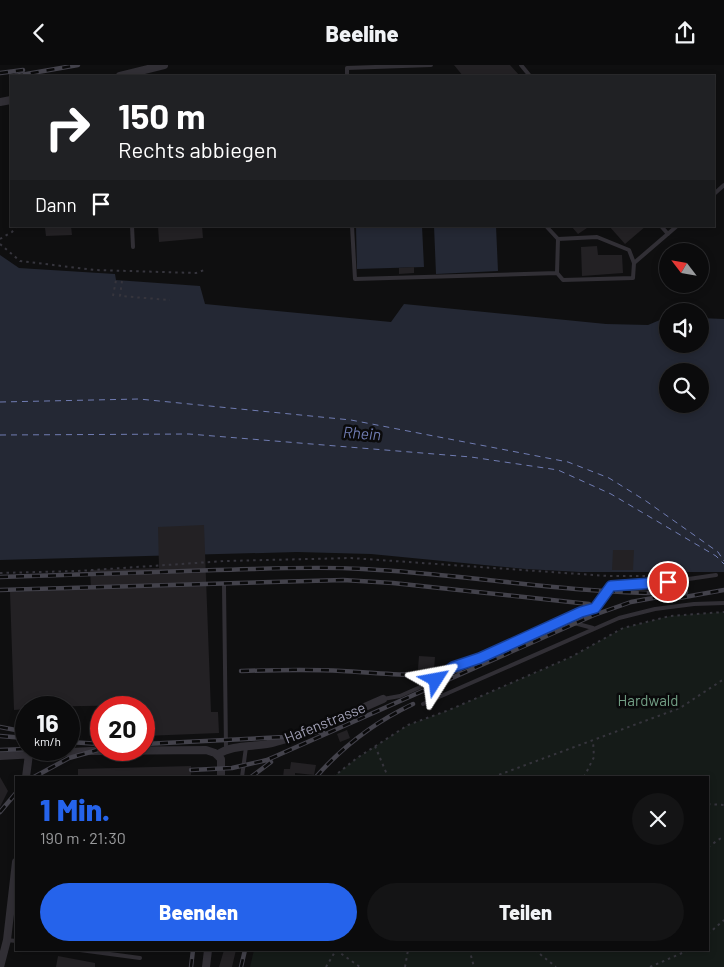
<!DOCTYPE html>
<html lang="de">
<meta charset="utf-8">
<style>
:root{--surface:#0b0b0c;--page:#141415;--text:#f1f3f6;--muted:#9a9b9d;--line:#2b2b2d;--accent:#2563eb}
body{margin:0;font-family:Barlow,sans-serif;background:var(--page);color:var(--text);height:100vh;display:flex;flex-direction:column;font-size:19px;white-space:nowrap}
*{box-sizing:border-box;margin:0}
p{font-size:16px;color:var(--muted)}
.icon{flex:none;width:28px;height:28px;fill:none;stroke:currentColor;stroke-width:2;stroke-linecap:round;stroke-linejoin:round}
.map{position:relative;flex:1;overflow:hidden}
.drawer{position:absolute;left:15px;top:711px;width:694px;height:175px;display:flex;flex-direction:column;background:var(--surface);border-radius:0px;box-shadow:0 2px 8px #0003,0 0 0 1px var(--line)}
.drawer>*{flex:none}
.hud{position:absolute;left:10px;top:10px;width:705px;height:152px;border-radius:0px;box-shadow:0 2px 8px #0003,0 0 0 1px var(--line);background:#202124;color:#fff;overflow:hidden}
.needle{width:32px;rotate:301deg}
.fabs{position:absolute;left:659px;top:178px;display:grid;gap:10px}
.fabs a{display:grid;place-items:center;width:50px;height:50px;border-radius:50%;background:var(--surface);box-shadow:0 2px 8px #0003,0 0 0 1px var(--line);font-size:25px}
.speed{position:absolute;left:15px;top:631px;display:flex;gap:10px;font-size:25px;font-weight:700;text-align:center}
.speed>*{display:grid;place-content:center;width:65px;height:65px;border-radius:50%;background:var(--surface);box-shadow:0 2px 8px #0003,0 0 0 1px var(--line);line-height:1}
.speed small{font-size:12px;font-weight:400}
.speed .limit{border:8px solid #d22;background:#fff;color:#111}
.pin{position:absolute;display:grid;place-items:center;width:42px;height:42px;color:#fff;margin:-21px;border:2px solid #fff;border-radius:50%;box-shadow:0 1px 5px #0007}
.me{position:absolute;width:55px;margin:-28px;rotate:56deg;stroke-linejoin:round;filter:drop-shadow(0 0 4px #0008)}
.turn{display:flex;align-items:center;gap:18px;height:105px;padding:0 25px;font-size:22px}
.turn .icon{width:65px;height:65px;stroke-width:2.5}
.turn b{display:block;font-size:35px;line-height:42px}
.then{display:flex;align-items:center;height:48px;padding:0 25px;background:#0003;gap:10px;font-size:19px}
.round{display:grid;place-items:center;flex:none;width:52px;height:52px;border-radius:26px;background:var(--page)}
.head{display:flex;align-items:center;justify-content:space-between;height:85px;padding:0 25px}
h1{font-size:30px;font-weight:800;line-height:38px;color:var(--accent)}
.cta{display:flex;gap:10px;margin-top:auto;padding:10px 25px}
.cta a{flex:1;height:58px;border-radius:30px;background:var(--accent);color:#fff;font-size:20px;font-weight:800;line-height:58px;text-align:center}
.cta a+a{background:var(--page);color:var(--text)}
header{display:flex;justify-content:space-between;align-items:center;height:65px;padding:0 25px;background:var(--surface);font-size:22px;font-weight:800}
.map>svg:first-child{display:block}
</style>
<header><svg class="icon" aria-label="back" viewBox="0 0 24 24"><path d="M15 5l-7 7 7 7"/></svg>Beeline<svg class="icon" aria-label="share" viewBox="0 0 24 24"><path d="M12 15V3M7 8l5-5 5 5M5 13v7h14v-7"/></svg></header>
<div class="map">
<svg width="724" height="902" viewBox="0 0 724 902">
<rect width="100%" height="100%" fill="#0f0f10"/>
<path fill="#151b18" d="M724,547V902H250L254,885H708V712H333L357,693L408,660L449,645L571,592L623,563L670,551Z"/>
<path fill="#242834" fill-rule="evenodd" d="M356,161H422L424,202L357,204Z
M434,161H496L498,206L436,209Z
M0,190L19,203L115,209L116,215L200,221L205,239L391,257L404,239L606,259L648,260L667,252L668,279H700V253L724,254V507H580L526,504L371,489L297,487L0,495ZM668,306H700V339H668Z"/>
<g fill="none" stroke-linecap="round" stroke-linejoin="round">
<path stroke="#707cb2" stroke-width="1" stroke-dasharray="6 5" stroke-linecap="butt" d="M0,337L139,334L351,355L568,397L609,413L646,436L718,487L724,496
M0,370L189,369L471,392L558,405L611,429L716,491L724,499"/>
</g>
<path fill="#232124" d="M454,0H510L520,11H463Z
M71,161L72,170L46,171L45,163Z
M158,161H202L203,173L159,177Z
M571,161H590L578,169Z
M609,161H646L625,179Z
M597,181L598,190H622L623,208L582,211L581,182Z
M414,202V208L399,209V203Z
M204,460L211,647H218L219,668L144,671V640L26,642V644L14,645L10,527L91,524L90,505L159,503L158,462Z
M613,485H634L633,505H612Z
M419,591L435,592L434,605L418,604Z
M347,665L350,673L340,677L337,669Z
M291,697L316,700L314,710L295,708V712H283L284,704H290Z
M191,701V712H78V704Z
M0,712L8,726L0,742Z
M224,885H236L232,902H219Z
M58,891L95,898V902H56Z"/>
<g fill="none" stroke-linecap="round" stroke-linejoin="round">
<path stroke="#36353d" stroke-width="2" stroke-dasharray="2.5 4" stroke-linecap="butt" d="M0,174L12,167L17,161
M0,179L20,196L95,205L196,208L207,204
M122,216L120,231L170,235
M113,231L116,215
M0,508L78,506L225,496L351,493L608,511H652
M375,681L388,712
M333,712L357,693L408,660L449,645L571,592L623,563L670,551L724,547
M493,712L680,643L724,614
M584,712L594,692L593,676
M708,739L724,740
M708,782L724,771
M708,869L724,855
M336,885L360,902
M472,885L470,887L474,902
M535,885L556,902
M326,902L336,885
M405,902L408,885
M650,902L689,885"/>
<path stroke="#312f35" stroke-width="4" d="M521,0L530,11
M347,11V3L431,0
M714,129L724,120
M132,161L133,182
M137,161H153
M352,161L355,214L557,208L563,215L633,213L634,198L629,185L597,172L558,174
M546,161L558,174L557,208
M661,161L668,169
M634,198L677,161
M224,521L226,684
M567,554L574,558L593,563
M383,634L400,631L436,615L453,602L480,593L581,547L595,543L611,521L668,517L716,510
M423,639L619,553L655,544L694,539L724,538
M242,712L246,682
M7,875L16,876
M80,885L140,893"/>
<path stroke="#312f35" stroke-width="8" d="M120,11L164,0
M0,37L11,35
M217,690C234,678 257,683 276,677C313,667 348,649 383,634
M0,691L90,686L206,685L215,688L221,694V712
M26,712L29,689
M0,902L7,875L16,797
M206,902L208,885"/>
<g stroke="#43424b" stroke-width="4.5">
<path id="rail" d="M0,8L23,5
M15,11L78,0
M0,512C72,510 144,508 216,505C265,504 314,501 363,504C467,509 569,529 673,528
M0,525L343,515L393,518L589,539
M679,533L724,525
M241,606C275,605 308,604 342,606C381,608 421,614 460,605
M0,662L26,667
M0,671L25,673
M69,677L101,679
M144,679L284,672L323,666
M0,685L26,684
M191,705L232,703L267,695L594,550L631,537L686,527
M34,712L69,693L101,684
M251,712L271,697
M316,712C343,681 375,657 413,639
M0,747L16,728
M191,902L193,885
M241,902L245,885"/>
</g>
<use href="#rail" stroke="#0a0a0b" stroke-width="2.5" stroke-dasharray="8" stroke-linecap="butt"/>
</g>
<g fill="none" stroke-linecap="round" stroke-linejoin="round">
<g stroke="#184099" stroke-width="12">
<path id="route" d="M436,615L453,602L480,593L581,547L595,543L611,521L668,517"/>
</g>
<use href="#route" stroke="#2563eb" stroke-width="9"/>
</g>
<g text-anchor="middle" stroke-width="5" stroke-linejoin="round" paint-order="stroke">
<g font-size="15" fill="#73a086" stroke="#0a0a0b">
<text x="648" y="641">Hardwald</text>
</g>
<g font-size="15" fill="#9f9eb3" stroke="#0a0a0b">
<text transform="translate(325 658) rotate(-22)" y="5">Hafenstrasse</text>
</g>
<g font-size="16" font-style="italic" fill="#707cb2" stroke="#0a0a0b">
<text transform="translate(362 368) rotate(4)" y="6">Rhein</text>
</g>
</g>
</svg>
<div class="fabs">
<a><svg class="needle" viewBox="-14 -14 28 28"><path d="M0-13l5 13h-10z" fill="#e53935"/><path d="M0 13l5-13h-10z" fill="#9a9b9d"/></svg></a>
<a><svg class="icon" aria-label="sound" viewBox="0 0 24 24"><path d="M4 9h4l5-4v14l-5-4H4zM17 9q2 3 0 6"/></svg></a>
<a><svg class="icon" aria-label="search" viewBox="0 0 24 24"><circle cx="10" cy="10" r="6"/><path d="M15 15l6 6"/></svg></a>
</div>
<div class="speed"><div>16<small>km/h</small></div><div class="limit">20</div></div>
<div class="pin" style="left:668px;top:517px;background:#d93025"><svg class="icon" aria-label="arrive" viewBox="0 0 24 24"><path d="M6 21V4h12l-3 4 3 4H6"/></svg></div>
<svg class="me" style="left:436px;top:615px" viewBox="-20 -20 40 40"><path d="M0-17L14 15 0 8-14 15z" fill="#2563eb" stroke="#fff" stroke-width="4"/></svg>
<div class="hud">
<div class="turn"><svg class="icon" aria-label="right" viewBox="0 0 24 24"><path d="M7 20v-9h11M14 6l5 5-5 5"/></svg><div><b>150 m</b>Rechts abbiegen</div></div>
<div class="then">Dann<svg class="icon" aria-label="arrive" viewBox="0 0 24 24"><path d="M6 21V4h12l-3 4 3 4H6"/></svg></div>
</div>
<section class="drawer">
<div class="head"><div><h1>1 Min.</h1><p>190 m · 21:30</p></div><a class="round"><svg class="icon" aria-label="close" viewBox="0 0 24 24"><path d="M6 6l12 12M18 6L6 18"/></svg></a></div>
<div class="cta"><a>Beenden</a><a>Teilen</a></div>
</section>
</div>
